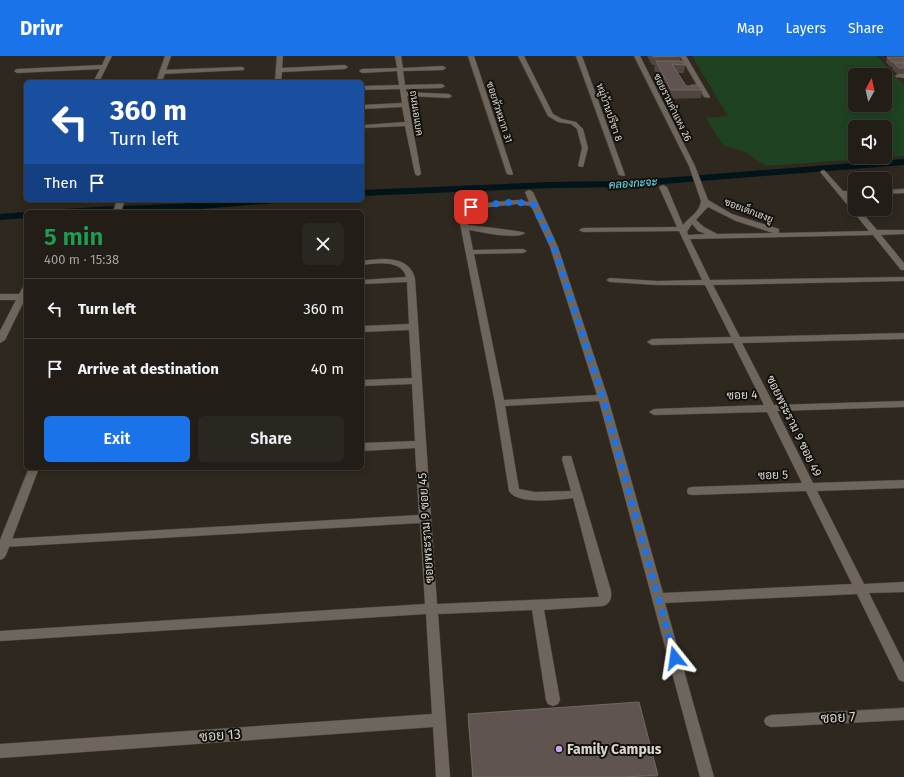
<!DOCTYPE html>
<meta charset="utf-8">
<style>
:root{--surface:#221e17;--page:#2a2720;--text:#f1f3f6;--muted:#a2a2a1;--line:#3f3c36;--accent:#1a73e8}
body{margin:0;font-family:"Fira Sans",Sarabun,sans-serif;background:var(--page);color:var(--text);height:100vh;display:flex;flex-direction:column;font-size:15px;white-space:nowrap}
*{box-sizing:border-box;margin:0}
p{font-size:13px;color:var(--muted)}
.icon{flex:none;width:22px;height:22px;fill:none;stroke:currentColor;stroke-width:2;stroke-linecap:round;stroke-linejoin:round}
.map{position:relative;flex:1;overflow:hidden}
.details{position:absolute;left:24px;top:154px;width:340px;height:260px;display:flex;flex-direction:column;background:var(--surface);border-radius:6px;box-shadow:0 2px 10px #0003,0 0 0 1px var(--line)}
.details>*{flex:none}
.guide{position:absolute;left:24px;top:24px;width:340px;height:122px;border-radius:6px;box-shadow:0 2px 10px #0003,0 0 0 1px var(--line);background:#1a4fa0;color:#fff;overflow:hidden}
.needle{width:26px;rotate:8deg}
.buttons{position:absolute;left:848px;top:12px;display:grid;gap:8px}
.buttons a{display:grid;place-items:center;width:44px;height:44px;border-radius:6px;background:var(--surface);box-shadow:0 2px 10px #0003,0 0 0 1px var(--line);font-size:20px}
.pin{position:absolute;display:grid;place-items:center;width:34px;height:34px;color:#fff;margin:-17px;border-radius:8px;box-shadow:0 2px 6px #0006}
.me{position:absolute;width:44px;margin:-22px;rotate:345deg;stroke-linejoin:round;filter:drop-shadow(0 0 3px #0008)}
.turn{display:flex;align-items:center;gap:14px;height:84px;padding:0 20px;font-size:18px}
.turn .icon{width:52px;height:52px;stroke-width:2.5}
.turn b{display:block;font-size:28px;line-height:34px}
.then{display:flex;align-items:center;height:38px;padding:0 20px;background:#0003;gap:8px;font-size:15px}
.round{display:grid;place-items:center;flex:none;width:42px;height:42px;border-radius:6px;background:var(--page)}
.head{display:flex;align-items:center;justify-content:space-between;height:68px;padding:0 20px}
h1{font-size:24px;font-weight:600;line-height:30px;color:#1e9e55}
.action{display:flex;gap:8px;margin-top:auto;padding:8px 20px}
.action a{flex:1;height:46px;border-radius:6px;background:var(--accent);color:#fff;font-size:16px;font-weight:600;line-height:46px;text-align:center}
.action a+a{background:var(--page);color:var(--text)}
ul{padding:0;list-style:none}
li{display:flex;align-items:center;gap:12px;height:60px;padding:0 20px;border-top:1px solid var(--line)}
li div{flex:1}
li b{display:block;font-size:15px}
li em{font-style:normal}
header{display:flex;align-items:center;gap:24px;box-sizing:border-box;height:56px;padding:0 20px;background:var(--accent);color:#fff}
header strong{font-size:19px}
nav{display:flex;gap:22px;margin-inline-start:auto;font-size:14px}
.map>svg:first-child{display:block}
</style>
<header>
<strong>Drivr</strong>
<nav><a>Map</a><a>Layers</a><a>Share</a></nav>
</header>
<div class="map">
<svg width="904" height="721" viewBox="0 0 904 721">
<rect width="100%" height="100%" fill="#2e281f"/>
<path fill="#1f4222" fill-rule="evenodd" d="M692,0H877L904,29V100L766,110L745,96L723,89L706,62L728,60ZM855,19H885V49H855ZM855,71H885V101H855Z"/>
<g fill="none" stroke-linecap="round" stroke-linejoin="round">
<path fill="#001419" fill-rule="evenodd" d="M904,103V109L625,131L551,132L362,140V134L551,126L625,125Z
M236,144H279L274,147L188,154L58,156L63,153C121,149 179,149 236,144Z
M26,156V162L0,164V158Z"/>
<g stroke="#49433c" stroke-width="1">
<path id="minor" d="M106,0H112L99,26H93L100,13L17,17L14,15L17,13L102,9Z
M277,0H283L282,12L345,9L348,11L345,13L282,16L281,26H275Z
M395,0H401L403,12L443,10L446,12L443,14L403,15L405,29L442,28L445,30L442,32L406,33V36L449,38L452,40L449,42L407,40L421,118L418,120L415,118L405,70L362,72V70L364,69L405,66L402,51L362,53V49L402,47L400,33L362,34V30L399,29L397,15L362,17L359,15L362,13L397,12Z
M468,0H474L513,118L512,119L507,118Z
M518,0H524L553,58L562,63L576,66L583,73L588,92L583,111L578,110L582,92L577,73L571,68L558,66L548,60Z
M576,0H582L625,119L624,120L619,119Z
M634,0H640L695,110L708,144L732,158L779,173V177L869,175L821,117L820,116L823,114L825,115L843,135H855V139H847L855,148V153H859L877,174H904V178L881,179L904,207V214H901L873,179L690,183L710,224L904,221V225L713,229L740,281L904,277V283L742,287L774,349L904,345V351L777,355L813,427L904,424V432L817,435L864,528L904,526V536L869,537L904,607V626L899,624L857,538L665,547L714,721H700L599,345L505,350L519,433L535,436L571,435L562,403L563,400H571L572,403L611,535C612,542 610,548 603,550L544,554L560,644L558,648L553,650L548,648L546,644L532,554L438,558L450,721H436L433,671L0,702V688L432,658L426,558L0,585V575L425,548L420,467L5,491L0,488L1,484L5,483L419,459L415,392L362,395V387L415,385L412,328L362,330V324L412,322L409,274L362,276V270L409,268L407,226L362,228V224L406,221C402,203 375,207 362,209V205C381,202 410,199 415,223L437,548L599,541L573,442C558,444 517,449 509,435L495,347L457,152L455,139L459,137L463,139L464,149L517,144L529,146L525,136L529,134L533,136L558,191L608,342L663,537L852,528L806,435L692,439L688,438L687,435L688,432L692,431L802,427L767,356L654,359L649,356L654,353L764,349L733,287L652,289L647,286L652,283L731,281L705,229H657L610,226L606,224L610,222L657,225L702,224L679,175L583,176L579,174L583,172L677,171L659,131L663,129L667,131L683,169C689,161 700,156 701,145L689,110ZM517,148L531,150L550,191L597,339L504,344L474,198L523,197L527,195L523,193L473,194L469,174C481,176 517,184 525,177C522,175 477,170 468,169L465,154ZM708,151L736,165L773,177L717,178L704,171L696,164ZM692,168L698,175L706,178L688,179L687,176Z
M680,0H686L710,41L709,42L704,41Z
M242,11L244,12V14L162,18L159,16L162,14Z
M898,18H904V22L896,21L895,20Z
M904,133V137L885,138V134Z
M26,230V241L5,284L0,287V275L16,244H0V238H19L23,231Z
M904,652V664L771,671L766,669L764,665L766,661L771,659Z"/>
</g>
<g stroke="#49433c" stroke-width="1">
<path id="tertiary" d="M165,0H171L162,26H156Z
M117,144H125L121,156H113Z
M29,412H39L6,499L4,502L0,504V484Z"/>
</g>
<use href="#minor" fill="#6e665c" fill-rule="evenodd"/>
<use href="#tertiary" fill="#6e665c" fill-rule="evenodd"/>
</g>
<path fill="#504540" d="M647,0H681L680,5L685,9L684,17H677L686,30H691V29L702,34L701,42L670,43L654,13L655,9H652Z
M887,1H904V18H897L892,13L893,11H890L886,6Z
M468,658L658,719L657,721H472L468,665Z"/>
<path fill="#5f544f" stroke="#726863" d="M653,0H681L653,1Z
M887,1H904V6H892Z
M656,5H682L685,9L672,8L686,30H692L691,29H698L702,34H671Z
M894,7H904V12H899Z
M639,646L658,719L624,721H473L468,658Z"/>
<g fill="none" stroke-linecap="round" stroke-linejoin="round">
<path stroke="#1a73e8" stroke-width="7" stroke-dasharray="0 12.6" d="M471,151C491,149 515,143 534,149L554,191L603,342L675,602"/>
</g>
<circle fill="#c9a5ee" stroke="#14110d" stroke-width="1.5" cx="559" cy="693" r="4"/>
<g text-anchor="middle" stroke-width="4" stroke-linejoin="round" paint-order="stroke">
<g font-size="10" fill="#d9d5cf" stroke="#14110d">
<text transform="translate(673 51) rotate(64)" y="4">ซอยรามคำแหง 26</text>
<text transform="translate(500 56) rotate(72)" y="4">ซอยหัวหมาก 31</text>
<text transform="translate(610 56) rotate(71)" y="4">หมู่บ้านปรีชา 8</text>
<text transform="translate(417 57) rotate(82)" y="4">ถนนเอแบค</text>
<text transform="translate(749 154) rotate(21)" y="4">ซอยเต็กเฮงยู</text>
</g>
<g font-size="11" font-style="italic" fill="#69e2f8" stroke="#14110d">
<text transform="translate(633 127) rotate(-4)" y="4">คลองกะจะ</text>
</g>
<g font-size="12" fill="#d9d5cf" stroke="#14110d">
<text transform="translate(742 339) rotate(-2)" y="4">ซอย 4</text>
<text transform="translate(794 370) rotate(64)" y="4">ซอยพระราม 9 ซอย 49</text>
<text transform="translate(773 419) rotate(-2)" y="4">ซอย 5</text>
<text transform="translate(426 472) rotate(-94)" y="4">ซอยพระราม 9 ซอย 45</text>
</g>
<g font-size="14" fill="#d9d5cf" stroke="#14110d">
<text transform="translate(838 661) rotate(-3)" y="5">ซอย 7</text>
<text transform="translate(220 679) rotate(-4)" y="5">ซอย 13</text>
</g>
<g font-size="14" font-weight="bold" fill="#d9d5cf" stroke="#14110d" text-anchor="start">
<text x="567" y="698">Family Campus</text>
</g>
</g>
</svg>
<div class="buttons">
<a><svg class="needle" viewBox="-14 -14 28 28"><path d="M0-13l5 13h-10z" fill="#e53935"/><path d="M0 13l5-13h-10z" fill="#a2a2a1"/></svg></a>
<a><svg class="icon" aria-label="sound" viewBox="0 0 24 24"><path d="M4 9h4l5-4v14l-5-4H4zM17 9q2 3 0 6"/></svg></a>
<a><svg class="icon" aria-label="search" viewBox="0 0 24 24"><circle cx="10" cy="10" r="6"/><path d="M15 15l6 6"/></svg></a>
</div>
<div class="pin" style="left:471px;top:151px;background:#d93025"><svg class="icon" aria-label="arrive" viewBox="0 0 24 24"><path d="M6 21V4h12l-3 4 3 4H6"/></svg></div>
<svg class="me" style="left:675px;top:602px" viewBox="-20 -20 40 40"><path d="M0-17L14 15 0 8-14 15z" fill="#1a73e8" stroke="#fff" stroke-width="4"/></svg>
<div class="guide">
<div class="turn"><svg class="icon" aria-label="left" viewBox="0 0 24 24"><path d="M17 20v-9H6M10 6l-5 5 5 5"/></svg><div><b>360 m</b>Turn left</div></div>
<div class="then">Then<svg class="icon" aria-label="arrive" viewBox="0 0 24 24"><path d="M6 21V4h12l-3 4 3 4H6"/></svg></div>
</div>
<section class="details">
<div class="head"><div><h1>5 min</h1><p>400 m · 15:38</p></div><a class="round"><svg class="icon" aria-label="close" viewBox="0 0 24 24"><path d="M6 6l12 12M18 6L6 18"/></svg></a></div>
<ul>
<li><svg class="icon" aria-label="left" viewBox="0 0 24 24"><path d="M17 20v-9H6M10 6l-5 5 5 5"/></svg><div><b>Turn left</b></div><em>360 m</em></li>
<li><svg class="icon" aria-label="arrive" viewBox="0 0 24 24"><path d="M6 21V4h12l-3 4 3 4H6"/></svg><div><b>Arrive at destination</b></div><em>40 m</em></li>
</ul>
<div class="action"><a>Exit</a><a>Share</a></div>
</section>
</div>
